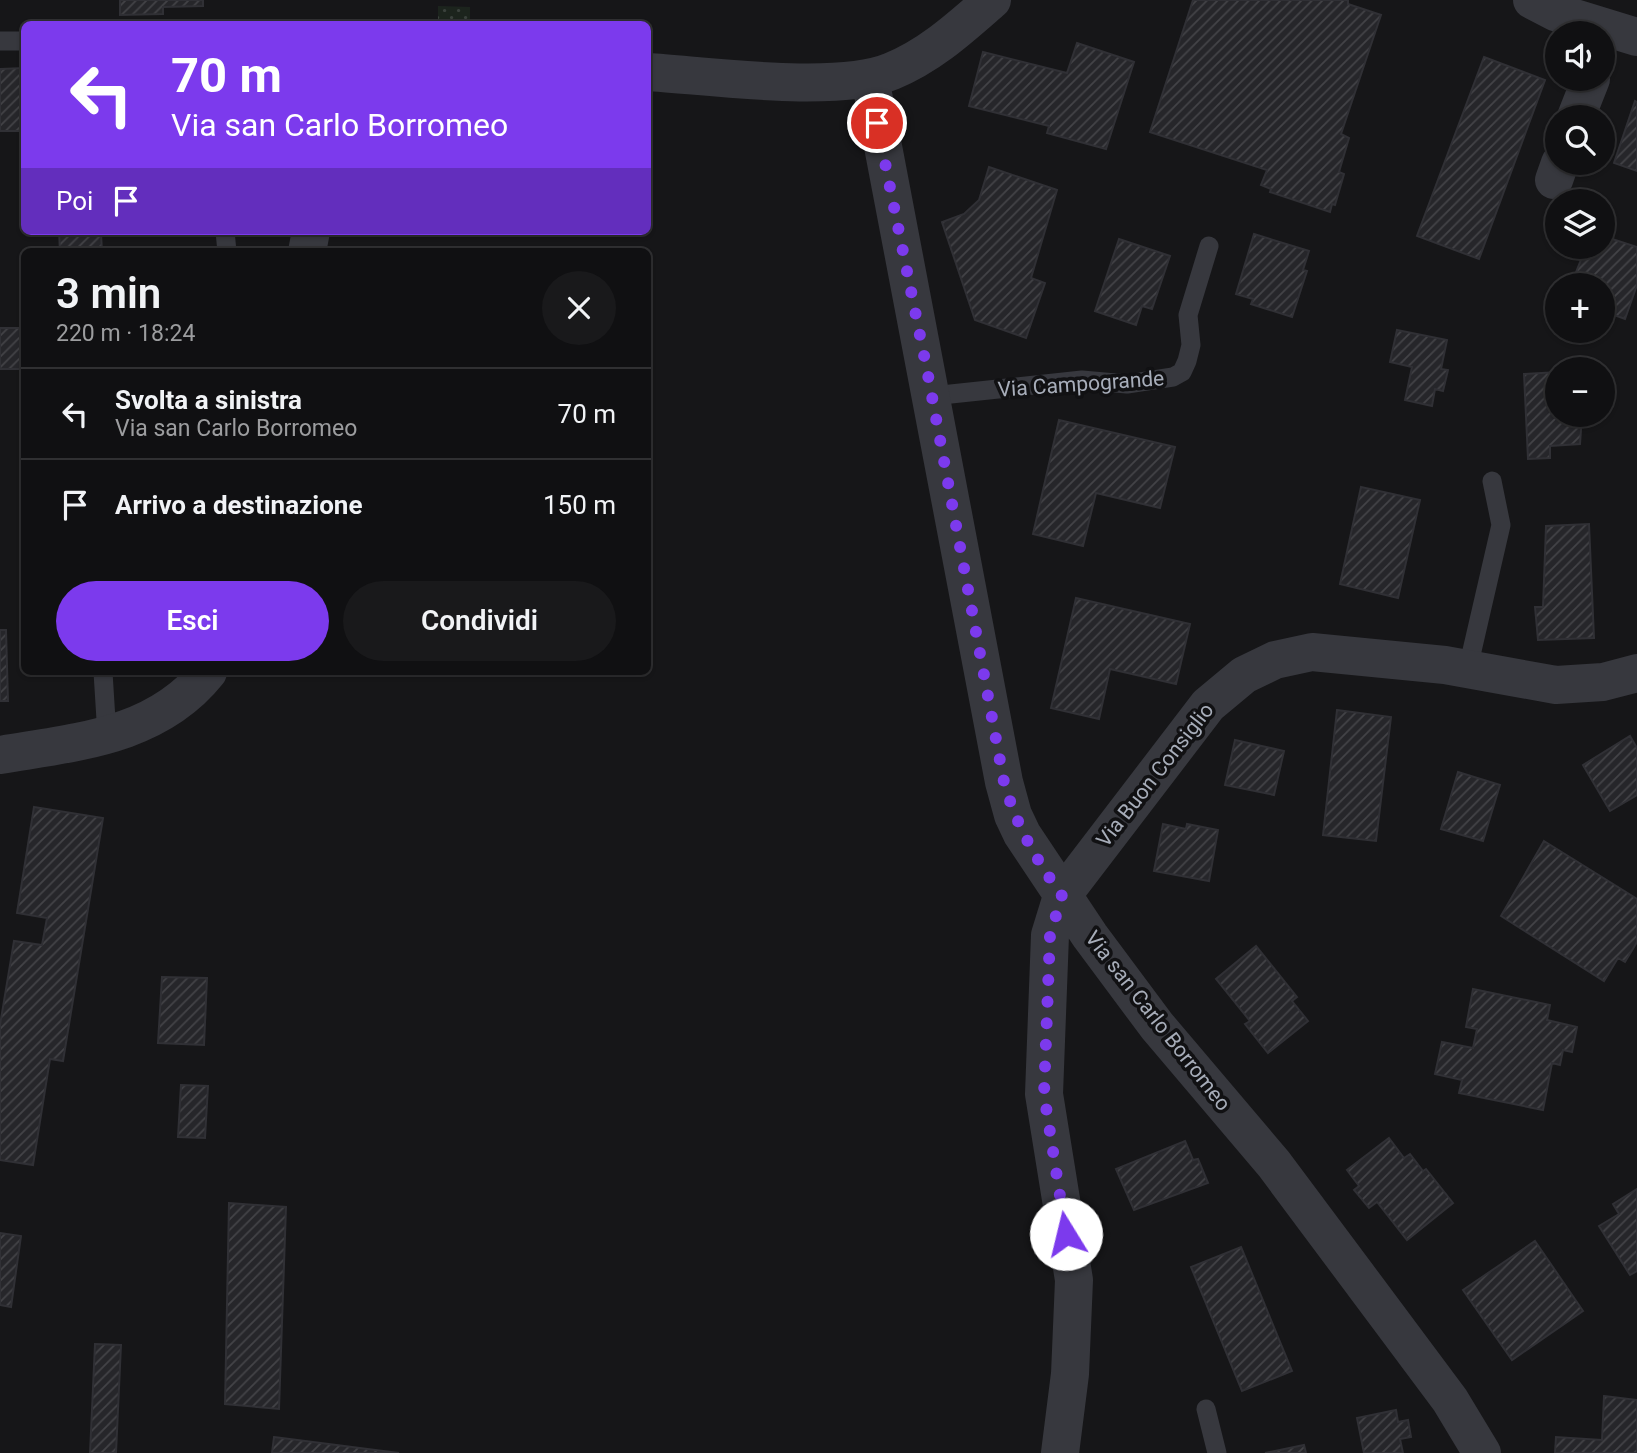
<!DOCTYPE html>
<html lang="it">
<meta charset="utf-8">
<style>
:root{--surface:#101012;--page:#19191b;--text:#f1f3f6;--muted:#9c9d9f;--line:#303032;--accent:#7c3aed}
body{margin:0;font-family:Roboto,sans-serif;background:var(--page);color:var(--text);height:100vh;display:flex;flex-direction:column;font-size:26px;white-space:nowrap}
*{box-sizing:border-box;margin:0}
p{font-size:23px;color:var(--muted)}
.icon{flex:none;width:38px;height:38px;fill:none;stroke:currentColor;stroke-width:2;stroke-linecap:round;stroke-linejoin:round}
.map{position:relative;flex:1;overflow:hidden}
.drawer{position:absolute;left:21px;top:248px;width:630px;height:427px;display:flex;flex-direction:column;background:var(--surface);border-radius:10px;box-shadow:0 2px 5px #0004,0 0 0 2px var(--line)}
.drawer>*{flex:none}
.hud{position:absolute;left:21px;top:21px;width:630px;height:214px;border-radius:10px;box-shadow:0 2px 5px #0004,0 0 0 2px var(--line);background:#7c3aed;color:#fff;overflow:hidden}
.fabs{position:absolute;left:1545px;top:21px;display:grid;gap:14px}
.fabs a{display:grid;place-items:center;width:70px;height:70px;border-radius:50%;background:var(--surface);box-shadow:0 2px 5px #0004,0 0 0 2px var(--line);font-size:35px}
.pin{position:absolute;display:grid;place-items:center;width:60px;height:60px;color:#fff;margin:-30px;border:4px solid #fff;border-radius:50%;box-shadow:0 2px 7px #0007}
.me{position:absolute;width:77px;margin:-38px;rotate:351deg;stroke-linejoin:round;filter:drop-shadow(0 0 5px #0008)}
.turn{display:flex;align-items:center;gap:24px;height:147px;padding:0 35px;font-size:32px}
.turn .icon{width:91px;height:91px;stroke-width:2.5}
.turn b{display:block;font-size:49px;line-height:60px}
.then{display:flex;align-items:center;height:66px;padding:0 35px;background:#0003;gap:14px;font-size:26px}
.round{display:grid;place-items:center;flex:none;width:74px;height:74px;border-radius:37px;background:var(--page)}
.headline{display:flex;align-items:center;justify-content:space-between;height:119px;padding:0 35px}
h1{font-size:42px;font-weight:600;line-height:52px}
.button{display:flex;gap:14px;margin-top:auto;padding:14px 35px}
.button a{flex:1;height:80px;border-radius:42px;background:var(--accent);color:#fff;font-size:28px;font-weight:600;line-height:80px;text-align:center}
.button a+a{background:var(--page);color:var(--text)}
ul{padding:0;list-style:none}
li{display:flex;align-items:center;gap:21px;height:91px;padding:0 35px;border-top:2px solid var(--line)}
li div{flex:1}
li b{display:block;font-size:26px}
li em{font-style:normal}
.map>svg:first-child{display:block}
</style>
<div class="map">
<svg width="1637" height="1453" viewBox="0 0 1637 1453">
<defs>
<pattern id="grass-dots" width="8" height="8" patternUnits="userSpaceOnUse" patternTransform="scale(1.75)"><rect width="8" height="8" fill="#1c241d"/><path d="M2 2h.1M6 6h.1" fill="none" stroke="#3a413c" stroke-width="1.8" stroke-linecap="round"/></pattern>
<pattern id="building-hatch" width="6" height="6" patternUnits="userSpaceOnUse" patternTransform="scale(1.75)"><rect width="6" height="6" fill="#26262a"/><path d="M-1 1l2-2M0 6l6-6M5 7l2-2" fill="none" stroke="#434347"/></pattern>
</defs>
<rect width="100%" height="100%" fill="#161618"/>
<path fill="url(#grass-dots)" d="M438,6L470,7V19L466,24H438Z"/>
<path fill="url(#building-hatch)" stroke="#303035" stroke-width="2" d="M120,0H203V6L163,7V14L120,15Z
M1321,0H1348V4L1381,15L1341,134L1349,138L1339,172L1344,174L1335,205L1332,204L1330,212L1270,192L1271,189L1261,185L1267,170L1150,132L1193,0Z
M1077,43L1134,62L1106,149L1047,133L1049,126L969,106L983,52L1067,73Z
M1484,57L1545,80L1479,259L1417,236Z
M24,68V131H0V69Z
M1635,101L1637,102V171L1614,163Z
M989,167L1057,190L1031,278L1045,283L1026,338L975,320L942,222L964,214L979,200Z
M59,231H109L101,233L102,252H60Z
M1254,234L1309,251L1303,270L1307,271L1292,317L1251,304L1253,299L1236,294Z
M1603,236L1637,247V285L1625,319L1603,311V285H1571L1586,247H1603Z
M1119,239L1170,256L1152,309L1142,306L1136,325L1095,311Z
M0,328H24V369H0Z
M1397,330L1447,340L1441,369L1448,370L1443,391L1435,389L1432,406L1405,400L1412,367L1390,362Z
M1558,372V415H1582L1580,444L1550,446V458L1528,459L1524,374Z
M1059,420L1175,447L1160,508L1096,493L1083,546L1033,534Z
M1361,487L1420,500L1398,598L1340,584Z
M22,502H24V575H23Z
M1589,524L1594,638L1538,640L1535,607H1543L1546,526Z
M1076,598L1190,624L1176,684L1110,669L1099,719L1051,708Z
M0,630H6L8,701H0Z
M1337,710L1391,717L1376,841L1323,835Z
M1630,736L1637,748V795L1610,811L1583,765Z
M1235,740L1284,751L1274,795L1225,785Z
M1458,772L1500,785L1483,841L1441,829Z
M34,807L103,818L63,1061L50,1059L33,1165L0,1160V1025L14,941L42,945L47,918L17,913Z
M1163,824L1186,829L1187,824L1218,830L1209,881L1154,871Z
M1544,841L1637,899V942L1625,962L1618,958L1604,981L1501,916Z
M1256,946L1297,997L1292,1001L1308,1021L1268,1053L1245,1024L1250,1021L1216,979Z
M162,977L207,978L204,1045L158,1043Z
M1473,989L1550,1005L1547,1020L1577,1027L1572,1052L1563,1050L1560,1065L1552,1063L1543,1110L1459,1093L1462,1080L1435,1074L1442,1042L1473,1048L1477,1029L1466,1027Z
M181,1085L208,1086L205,1138L178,1137Z
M1389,1138L1404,1158L1410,1154L1423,1171L1426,1169L1453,1203L1407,1240L1377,1202L1369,1208L1354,1190L1359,1186L1347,1170Z
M1185,1141L1193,1160L1198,1159L1208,1183L1134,1210L1116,1169Z
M1637,1189V1271L1630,1275L1599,1226L1619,1214L1613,1204Z
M229,1203L286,1207L279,1409L225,1404Z
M0,1233L21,1236L11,1307L0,1305Z
M1535,1241L1583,1311L1512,1360L1463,1290Z
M1241,1247L1292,1371L1242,1391L1191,1267Z
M95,1344L121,1345L116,1453H90Z
M1604,1396L1637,1400V1453H1555L1556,1437L1602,1440Z
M1396,1410L1398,1422L1408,1420L1411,1437L1400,1439L1403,1453H1364L1357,1418Z
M274,1437L399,1453H272Z
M1304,1445L1306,1453H1265Z"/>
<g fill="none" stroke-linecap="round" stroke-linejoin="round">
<path stroke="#37383e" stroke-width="19" d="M0,41H24
M225,231L227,252
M932,396L1082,380L1127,384L1173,377L1182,372L1187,361L1191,345L1188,315L1209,246
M1468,668L1501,525L1492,481
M103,672L107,736
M1206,1409L1217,1453"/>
<path stroke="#37383e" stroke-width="38" d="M1532,0L1555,12L1637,37
M648,72C710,76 838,94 892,71C931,55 961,27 992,0
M870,78L1004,782L1013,815L1022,834L1090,936L1157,1026L1274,1164L1450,1400L1482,1453
M1576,117L1591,79
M1554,180L1560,163
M307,252L311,231
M0,755C76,742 156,737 208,672
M1060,1453L1070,1374L1074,1280L1044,1094L1050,935L1062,896L1208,705L1244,675L1275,660L1312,652L1445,665L1556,685L1603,682L1637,673"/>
</g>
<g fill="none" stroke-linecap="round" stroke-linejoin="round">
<path stroke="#7c3aed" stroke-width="12" stroke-dasharray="0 21.6" d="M877,123L927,370L1004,782C1016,825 1036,859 1062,896L1050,935L1044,1094L1066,1234"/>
</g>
<g text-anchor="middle" stroke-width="7" stroke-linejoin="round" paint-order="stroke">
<g font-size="21" fill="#a7adb9" stroke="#111113">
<text transform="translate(1081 384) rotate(-4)" y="7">Via Campogrande</text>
<text transform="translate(1155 775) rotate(-52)" y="7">Via Buon Consiglio</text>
<text transform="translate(1158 1021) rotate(52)" y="7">Via san Carlo Borromeo</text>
</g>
</g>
</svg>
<div class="fabs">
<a><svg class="icon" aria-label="sound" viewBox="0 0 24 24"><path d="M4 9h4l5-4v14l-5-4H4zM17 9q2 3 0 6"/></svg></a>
<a><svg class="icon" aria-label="search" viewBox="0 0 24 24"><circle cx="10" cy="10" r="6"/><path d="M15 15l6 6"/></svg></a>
<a><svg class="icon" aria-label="layers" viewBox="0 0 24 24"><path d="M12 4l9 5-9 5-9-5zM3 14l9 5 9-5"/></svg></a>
<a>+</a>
<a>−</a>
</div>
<div class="pin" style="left:877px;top:123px;background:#d93025"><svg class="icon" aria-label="arrive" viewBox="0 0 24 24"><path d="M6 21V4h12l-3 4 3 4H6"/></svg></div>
<svg class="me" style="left:1066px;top:1234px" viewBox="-20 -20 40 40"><circle r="19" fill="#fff"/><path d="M0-13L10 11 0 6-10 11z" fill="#7c3aed"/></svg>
<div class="hud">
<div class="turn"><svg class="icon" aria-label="left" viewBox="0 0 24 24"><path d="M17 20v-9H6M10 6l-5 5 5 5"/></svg><div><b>70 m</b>Via san Carlo Borromeo</div></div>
<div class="then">Poi<svg class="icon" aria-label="arrive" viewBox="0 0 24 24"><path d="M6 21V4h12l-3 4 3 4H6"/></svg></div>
</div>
<section class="drawer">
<div class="headline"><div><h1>3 min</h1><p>220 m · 18:24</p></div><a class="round"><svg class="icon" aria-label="close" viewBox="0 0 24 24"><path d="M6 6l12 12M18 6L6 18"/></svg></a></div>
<ul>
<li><svg class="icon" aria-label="left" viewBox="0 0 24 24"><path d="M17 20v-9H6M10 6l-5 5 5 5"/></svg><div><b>Svolta a sinistra</b><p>Via san Carlo Borromeo</p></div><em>70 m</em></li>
<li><svg class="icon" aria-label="arrive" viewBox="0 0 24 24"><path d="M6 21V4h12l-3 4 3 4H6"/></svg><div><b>Arrivo a destinazione</b></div><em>150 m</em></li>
</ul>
<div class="button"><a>Esci</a><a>Condividi</a></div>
</section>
</div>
